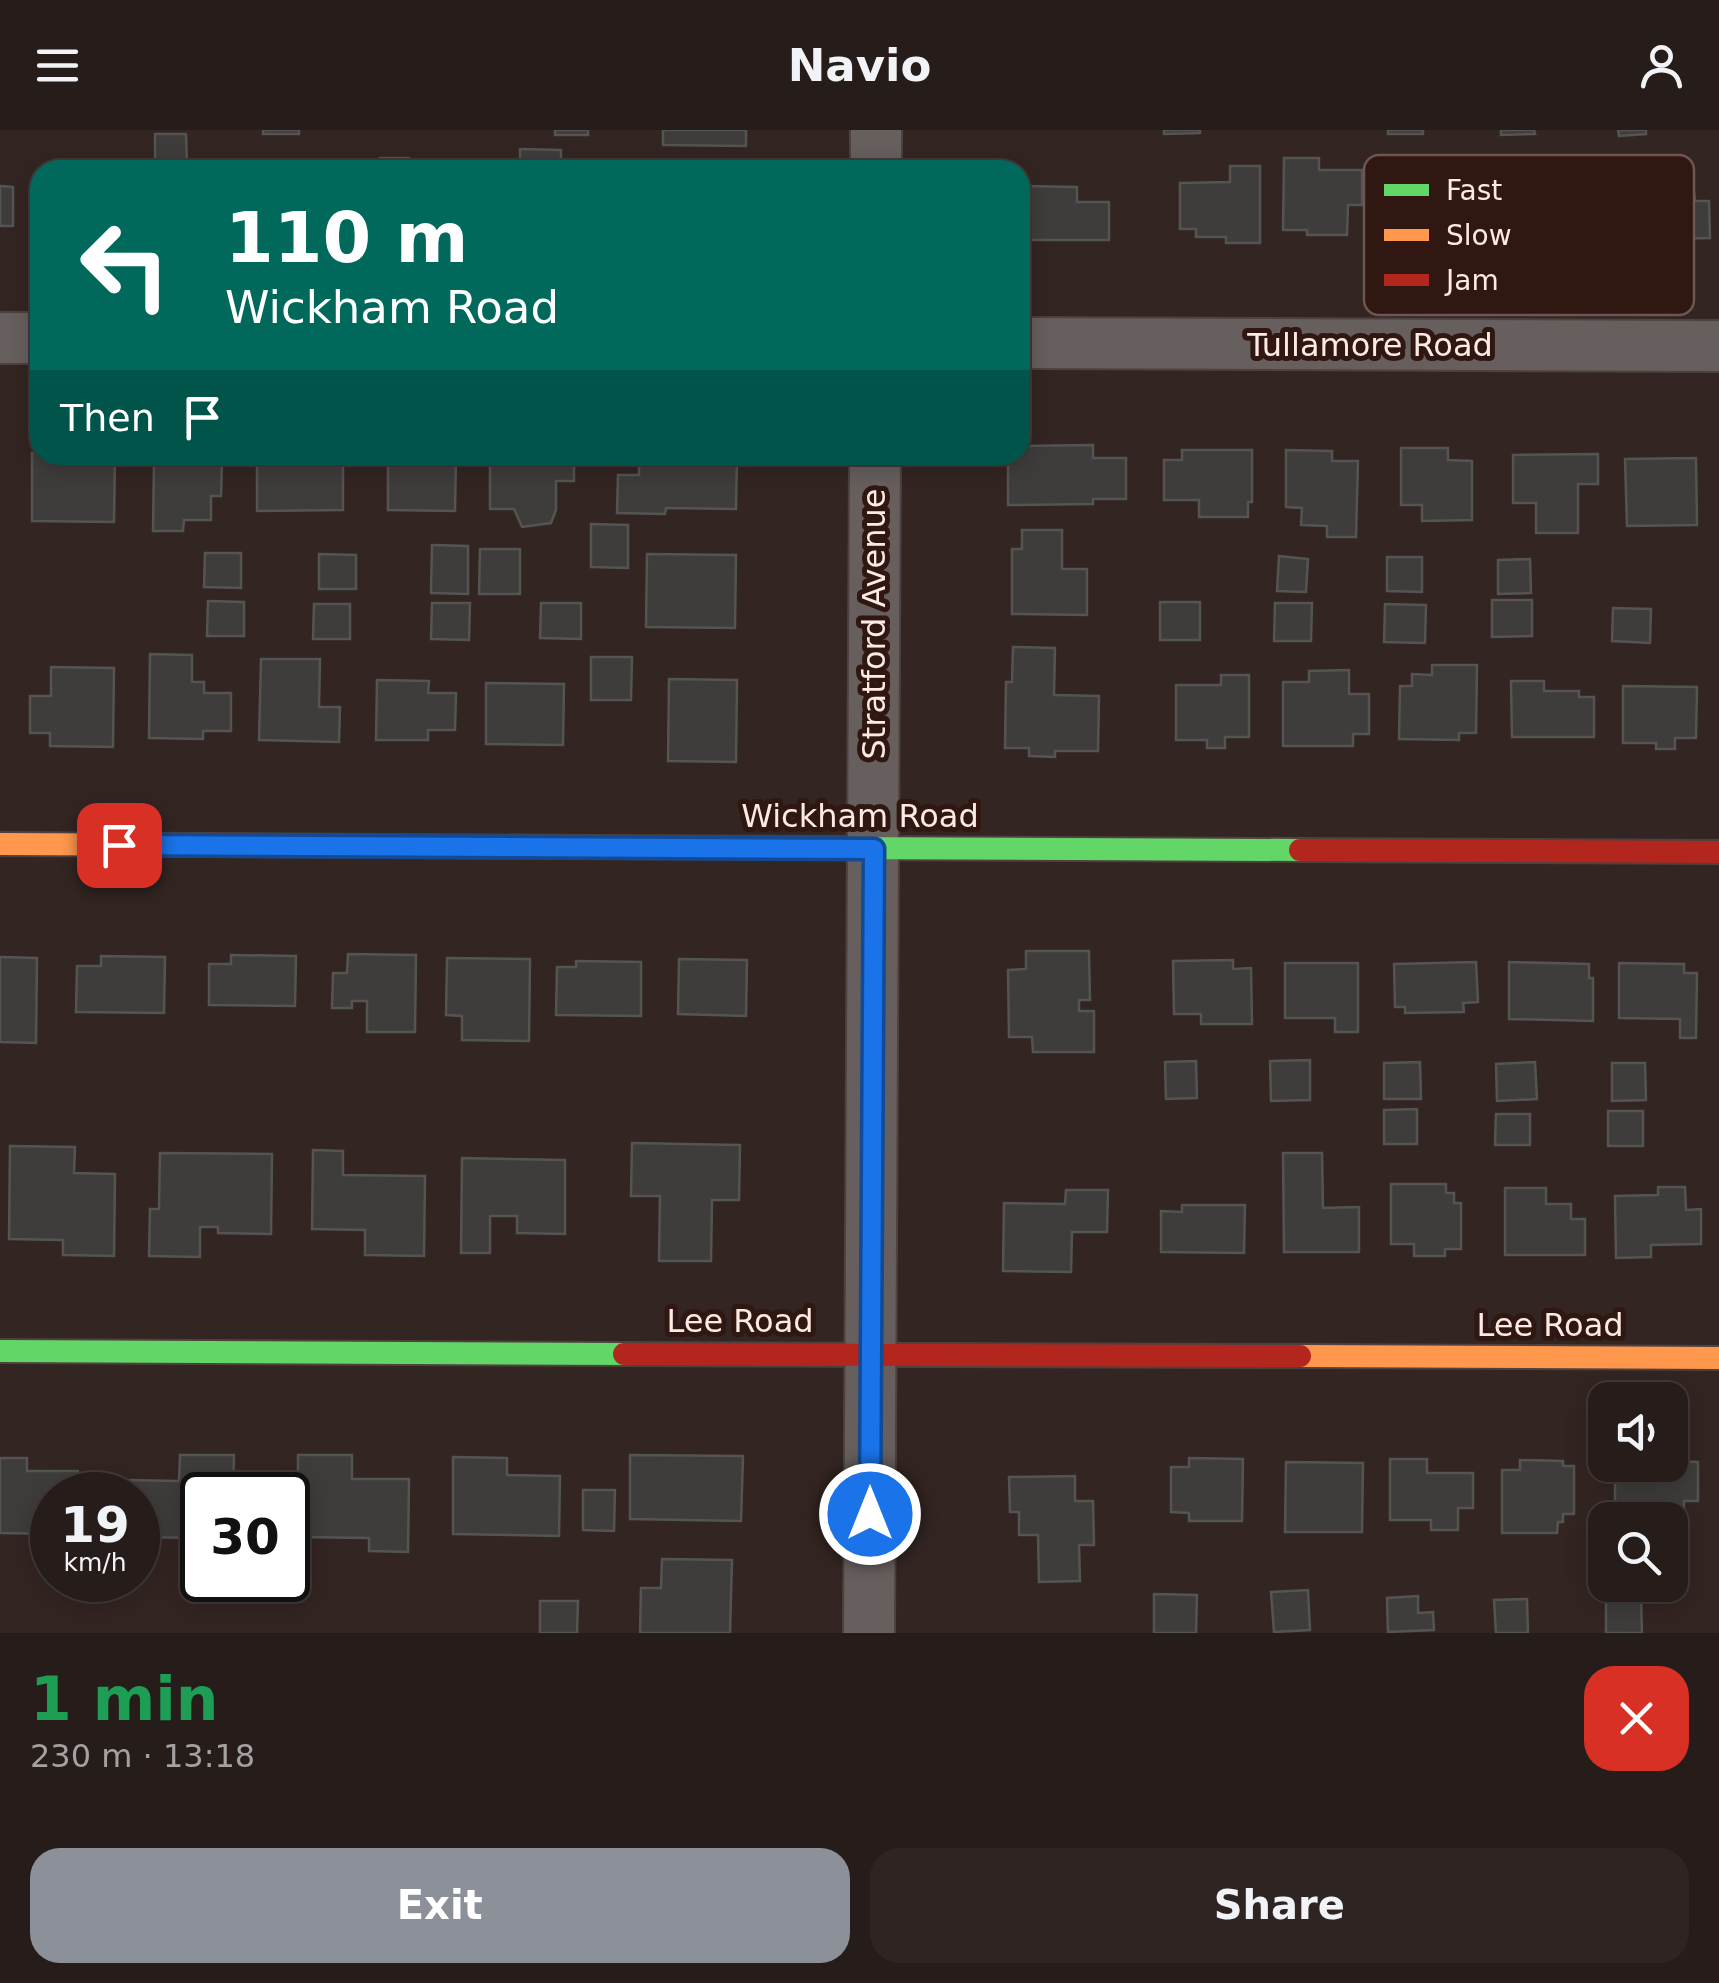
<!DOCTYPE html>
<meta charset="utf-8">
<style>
:root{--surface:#261c1a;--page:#2e2523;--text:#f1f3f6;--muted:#a4a1a2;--line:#423a39;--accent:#8c9099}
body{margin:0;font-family:"DejaVu Sans",sans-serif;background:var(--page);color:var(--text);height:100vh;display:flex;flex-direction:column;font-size:38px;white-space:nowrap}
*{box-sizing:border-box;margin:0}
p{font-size:32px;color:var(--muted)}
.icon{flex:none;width:55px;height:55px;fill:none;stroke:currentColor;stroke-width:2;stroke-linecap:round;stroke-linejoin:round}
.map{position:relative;height:1503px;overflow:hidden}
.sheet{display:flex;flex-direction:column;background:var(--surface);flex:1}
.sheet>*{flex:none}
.banner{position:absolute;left:30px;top:30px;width:1000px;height:305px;border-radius:30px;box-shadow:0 5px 25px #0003,0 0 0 2px var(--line);background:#00695c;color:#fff;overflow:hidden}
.controls{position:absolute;left:1588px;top:1252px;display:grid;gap:20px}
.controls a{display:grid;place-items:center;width:100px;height:100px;border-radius:20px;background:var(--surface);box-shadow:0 5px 25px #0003,0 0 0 2px var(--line);font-size:50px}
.speed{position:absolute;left:30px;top:1342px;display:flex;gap:20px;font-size:50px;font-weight:700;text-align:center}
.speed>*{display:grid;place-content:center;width:130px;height:130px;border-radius:50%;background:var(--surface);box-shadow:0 5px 25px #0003,0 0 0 2px var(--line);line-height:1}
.speed small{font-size:25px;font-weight:400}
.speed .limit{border:5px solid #111;border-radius:15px;background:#fff;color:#111}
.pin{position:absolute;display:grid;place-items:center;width:85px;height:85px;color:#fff;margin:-42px;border-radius:20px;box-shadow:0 5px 15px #0006}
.me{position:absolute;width:110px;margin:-55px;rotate:0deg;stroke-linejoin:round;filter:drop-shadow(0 0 8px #0008)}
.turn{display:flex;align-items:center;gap:35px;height:210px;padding:0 30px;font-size:45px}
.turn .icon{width:130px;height:130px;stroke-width:2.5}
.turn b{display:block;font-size:70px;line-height:85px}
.then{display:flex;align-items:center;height:95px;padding:0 30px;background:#0003;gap:20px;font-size:38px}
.round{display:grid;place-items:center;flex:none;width:105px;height:105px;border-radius:30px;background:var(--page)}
.headline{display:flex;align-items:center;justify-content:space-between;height:170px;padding:0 30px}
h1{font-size:60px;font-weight:700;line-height:75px;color:#1e9e55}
.primary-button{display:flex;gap:20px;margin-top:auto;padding:20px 30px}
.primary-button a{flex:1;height:115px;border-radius:30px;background:var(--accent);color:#fff;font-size:40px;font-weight:700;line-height:115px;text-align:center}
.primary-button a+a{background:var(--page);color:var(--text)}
header{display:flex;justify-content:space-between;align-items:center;height:130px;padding:0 30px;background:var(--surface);font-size:45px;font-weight:700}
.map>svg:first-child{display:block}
</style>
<header><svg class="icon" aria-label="menu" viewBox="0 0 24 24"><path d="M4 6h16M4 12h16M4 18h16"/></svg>Navio<svg class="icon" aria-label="person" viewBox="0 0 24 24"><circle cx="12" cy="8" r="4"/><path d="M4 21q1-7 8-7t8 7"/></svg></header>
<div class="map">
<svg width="1719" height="1503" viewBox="0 0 1719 1503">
<rect width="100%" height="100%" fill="#332522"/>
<path fill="#3e3d3b" stroke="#545553" stroke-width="2.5" d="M263,0H299V4H263Z
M555,0H588V5H555Z
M663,0H746V16L663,15Z
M1164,0H1200V3L1164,4Z
M1388,0H1423V4H1388Z
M1501,0H1534L1535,4L1501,5Z
M1618,0H1646V4L1619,6Z
M155,4H186L187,34H227V40H155Z
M520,19L561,20V40H492V33H520Z
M380,28H409V39L464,40H379Z
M1284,28H1319V40H1362V75H1348L1347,105H1307V100H1283Z
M114,32L115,40H54V33Z
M280,33H322V40H280Z
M1230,36H1260V113H1226V107H1196V99H1180V53L1230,52Z
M1671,42L1672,61H1694L1695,71H1709L1710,108L1629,110L1628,43Z
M0,56L13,57V96H0Z
M1020,56L1077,57V72H1109V110H1020Z
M1093,315V328H1126V369H1093V374L1008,375V325H1020V316Z
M1401,318H1448V330L1472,331V390L1422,391V375H1401Z
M1182,320H1252V372H1248V387H1199V370H1164V330H1182Z
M1286,320L1332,321V331H1358L1356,407H1327V396L1301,395L1302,378L1286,377Z
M32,323L115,325L114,392L32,391Z
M1598,324V354H1578V403H1536V373H1513V325Z
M388,325H456L455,381L388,380Z
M490,325H574V351H556V380L551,393L522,397L514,379H490Z
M639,325H737L736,379L666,378L665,384L617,383L618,345H639Z
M1696,328L1697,395L1627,396L1625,329Z
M343,329V380L257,381V330Z
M154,331H222L221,366H211V390H184L183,401H153Z
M591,394L628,395V438L591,437Z
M1022,400H1062V439H1087V485L1012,484V419H1022Z
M432,415L468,416V464L431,463Z
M480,419H520V464H479Z
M205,423H241V458L204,457Z
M319,424L356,425V459H319Z
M647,424L736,425L735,498L646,497Z
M1279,426L1308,429L1306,462L1277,461Z
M1387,427H1422V462L1387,461Z
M1530,429L1531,463L1498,464V430Z
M1492,470H1532V506L1492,507Z
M208,471L244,472V506H207Z
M1160,472H1200V510H1160Z
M432,473H470L469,510L431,509Z
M541,473H581V509L540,508Z
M1275,473H1312L1311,511H1274Z
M314,474H350V509H313Z
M1385,474L1426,475L1425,513L1384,512Z
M1613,478L1651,479L1650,513L1612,511Z
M1013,517L1055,518L1054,565L1099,566L1098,621H1055V627L1029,626V618H1005L1006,552H1012Z
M150,524L192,525V552H204V563H231V601H203V609L149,608Z
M591,527H632L631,570H591Z
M261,529H320L319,577H340L339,612L259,610Z
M1432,535H1477L1476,603H1459V610L1399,609L1400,556H1412V544L1432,545Z
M51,537L114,538L113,617L50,616V603H30V566H51Z
M1349,540V564H1369V604H1353V616H1283V552H1309V541Z
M1221,545H1249V607H1225V618H1207V610H1176V555H1221Z
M669,549L737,550L736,632L668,631Z
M377,550L429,551L428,563H456L455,600H428V610H376Z
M1511,551H1544V561H1579V567H1594V607H1512Z
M486,553L564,554L563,615L486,614Z
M1623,556L1697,557L1696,608H1675V619H1656V613H1623Z
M1026,821H1089L1090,870H1079V881H1094V922H1033L1032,907H1009L1008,840L1026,839Z
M348,824L416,825L415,902H367V871H352V878H332L333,843H347Z
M231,825L296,826L295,876L209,875V834H231Z
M101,826L165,827L164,883L76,882L77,836H101Z
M0,827L37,828L36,913L0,912Z
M447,828L530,829L529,911L462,910V886L446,885Z
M679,829L747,830L746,886L678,884Z
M1233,830V839L1251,838L1252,894H1201V884H1174L1173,831Z
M576,831L641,832V886L556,885L557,837H576Z
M1476,832L1478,872L1463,873L1464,882L1405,883V877H1395L1394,834Z
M1509,832L1589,834V848H1593V891L1509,889Z
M1285,833H1358V902H1335V888H1285Z
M1619,833L1684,834V843H1697L1696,908H1680V889L1619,888Z
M1310,930V970L1271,971L1270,931Z
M1196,931L1197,968L1166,969L1165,932Z
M1420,932L1421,969H1384V933Z
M1535,932L1537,969L1497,971L1496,934Z
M1612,933H1645L1646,970L1612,971Z
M1417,979V1014H1384V980Z
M1608,981H1643V1016H1608Z
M1496,984H1530V1015H1495Z
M632,1013L740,1015L739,1070H712L711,1131H659L660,1066H631Z
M10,1016L75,1017L74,1043L115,1044L114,1126L63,1125V1110L9,1109Z
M313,1020L343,1021V1045L425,1046L424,1126L365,1125V1100L312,1099Z
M160,1023L272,1024L271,1104L218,1103V1097H200V1127L149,1126L150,1079H159Z
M1283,1023H1322L1323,1078L1359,1077V1122H1284Z
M462,1028L565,1030V1104L517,1103V1086H490V1123H461Z
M1391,1054H1446V1063H1454V1073H1461V1119H1445V1126H1414V1114H1391Z
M1658,1057H1685L1686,1080L1701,1079V1114L1651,1115V1127L1616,1128L1615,1066L1658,1065Z
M1505,1058H1546V1074H1571V1089H1585V1125H1505Z
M1066,1060H1108L1107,1102H1072L1071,1142L1003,1141L1004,1073L1065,1074Z
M1182,1075H1245L1244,1123L1161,1122V1081L1182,1082Z
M180,1325H234L233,1365H202V1408L138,1407V1365H127V1350L179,1351Z
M298,1325H352V1349H409L408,1422L369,1421V1408L298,1407Z
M630,1325L743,1326L741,1391L630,1389Z
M453,1327L507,1328V1345L560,1346L559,1406L453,1404Z
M0,1328H27V1341H78L77,1365H52V1404L0,1403Z
M1189,1328L1243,1329L1242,1391H1189V1383L1171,1382V1337H1189Z
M1390,1329H1427V1343H1473V1378H1458V1400H1431V1390H1390Z
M1520,1330L1563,1331V1336H1574V1384H1563V1392H1558L1557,1403H1502V1340H1520Z
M1670,1331L1698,1332V1371H1684V1383L1658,1382V1390H1615V1335H1670Z
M1286,1332L1363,1333L1362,1402H1285Z
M1075,1346V1371H1093L1094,1415H1079L1080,1451L1039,1452L1038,1405H1019V1382H1010L1009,1347Z
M583,1360H615L614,1401L583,1400Z
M662,1429L732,1430L730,1503H640L641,1458H661Z
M1308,1460L1310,1500L1274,1502L1271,1462Z
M1154,1464L1197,1465L1196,1503H1154Z
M1418,1466V1483L1433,1482L1434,1500L1388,1502L1387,1468Z
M1641,1468L1642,1503H1606V1469Z
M1527,1469L1528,1503H1496L1494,1470Z
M540,1471H578L577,1503H540Z"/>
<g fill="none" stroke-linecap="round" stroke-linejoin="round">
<g stroke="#4e413f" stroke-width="54">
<path id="street" d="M876,40V0
M0,208H40
M1020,213L1719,216
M869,1503L875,325"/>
</g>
<g stroke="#4e413f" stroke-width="26">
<path id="fast" d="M581,717L1300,720
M0,1221L624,1224"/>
</g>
<g stroke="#4e413f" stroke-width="26">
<path id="slow" d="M0,714L581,717
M1300,1226L1719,1228"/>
</g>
<g stroke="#4e413f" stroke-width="26">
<path id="jam" d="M1300,720L1719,722
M624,1224L1300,1226"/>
</g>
<use href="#street" stroke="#665f5e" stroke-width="50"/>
<use href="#fast" stroke="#63d668" stroke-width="22"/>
<use href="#slow" stroke="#ff974d" stroke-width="22"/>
<use href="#jam" stroke="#b3261e" stroke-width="22"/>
</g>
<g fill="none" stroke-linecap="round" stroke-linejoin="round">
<g stroke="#114b97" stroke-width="25">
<path id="route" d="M119,715L874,719L870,1384"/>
</g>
<use href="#route" stroke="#1a73e8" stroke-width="18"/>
</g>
<g text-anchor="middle" stroke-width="10" stroke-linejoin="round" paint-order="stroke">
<g font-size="32" fill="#fdeae5" stroke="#301711">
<text x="1370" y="226">Tullamore Road</text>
<text transform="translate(874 494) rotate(-90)" y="11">Stratford Avenue</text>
<text x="860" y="697">Wickham Road</text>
<text x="740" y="1202">Lee Road</text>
<text x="1550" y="1206">Lee Road</text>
</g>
</g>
<rect x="1364" y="25" width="330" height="160" rx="15" fill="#301711" stroke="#6e5651" stroke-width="2.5"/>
<rect x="1384" y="54" width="45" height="12" fill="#63d668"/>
<rect x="1384" y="99" width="45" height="12" fill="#ff974d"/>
<rect x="1384" y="144" width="45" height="12" fill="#b3261e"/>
<g font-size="28" fill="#fdeae5">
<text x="1446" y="70">Fast</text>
<text x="1446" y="115">Slow</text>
<text x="1446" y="160">Jam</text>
</g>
</svg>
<div class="controls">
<a><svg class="icon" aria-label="sound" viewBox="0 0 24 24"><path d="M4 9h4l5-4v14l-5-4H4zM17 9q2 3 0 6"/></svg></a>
<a><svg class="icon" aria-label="search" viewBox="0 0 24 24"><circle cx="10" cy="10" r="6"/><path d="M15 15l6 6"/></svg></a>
</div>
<div class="speed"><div>19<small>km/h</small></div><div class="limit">30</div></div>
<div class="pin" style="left:119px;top:715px;background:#d93025"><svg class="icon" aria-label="arrive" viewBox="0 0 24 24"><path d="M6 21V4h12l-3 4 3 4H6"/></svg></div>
<svg class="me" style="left:870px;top:1384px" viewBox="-20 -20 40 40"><circle r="17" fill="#1a73e8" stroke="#fff" stroke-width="3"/><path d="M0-11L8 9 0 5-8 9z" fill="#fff"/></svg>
<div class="banner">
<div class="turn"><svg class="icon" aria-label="left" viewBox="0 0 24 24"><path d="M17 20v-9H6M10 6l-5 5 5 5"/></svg><div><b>110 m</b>Wickham Road</div></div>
<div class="then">Then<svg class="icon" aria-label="arrive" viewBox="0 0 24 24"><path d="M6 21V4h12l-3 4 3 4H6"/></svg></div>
</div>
</div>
<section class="sheet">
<div class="headline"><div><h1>1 min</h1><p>230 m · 13:18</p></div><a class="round" style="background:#d93025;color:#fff"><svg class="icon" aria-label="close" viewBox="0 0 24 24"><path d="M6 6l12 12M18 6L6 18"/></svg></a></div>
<div class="primary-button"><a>Exit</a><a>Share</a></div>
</section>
